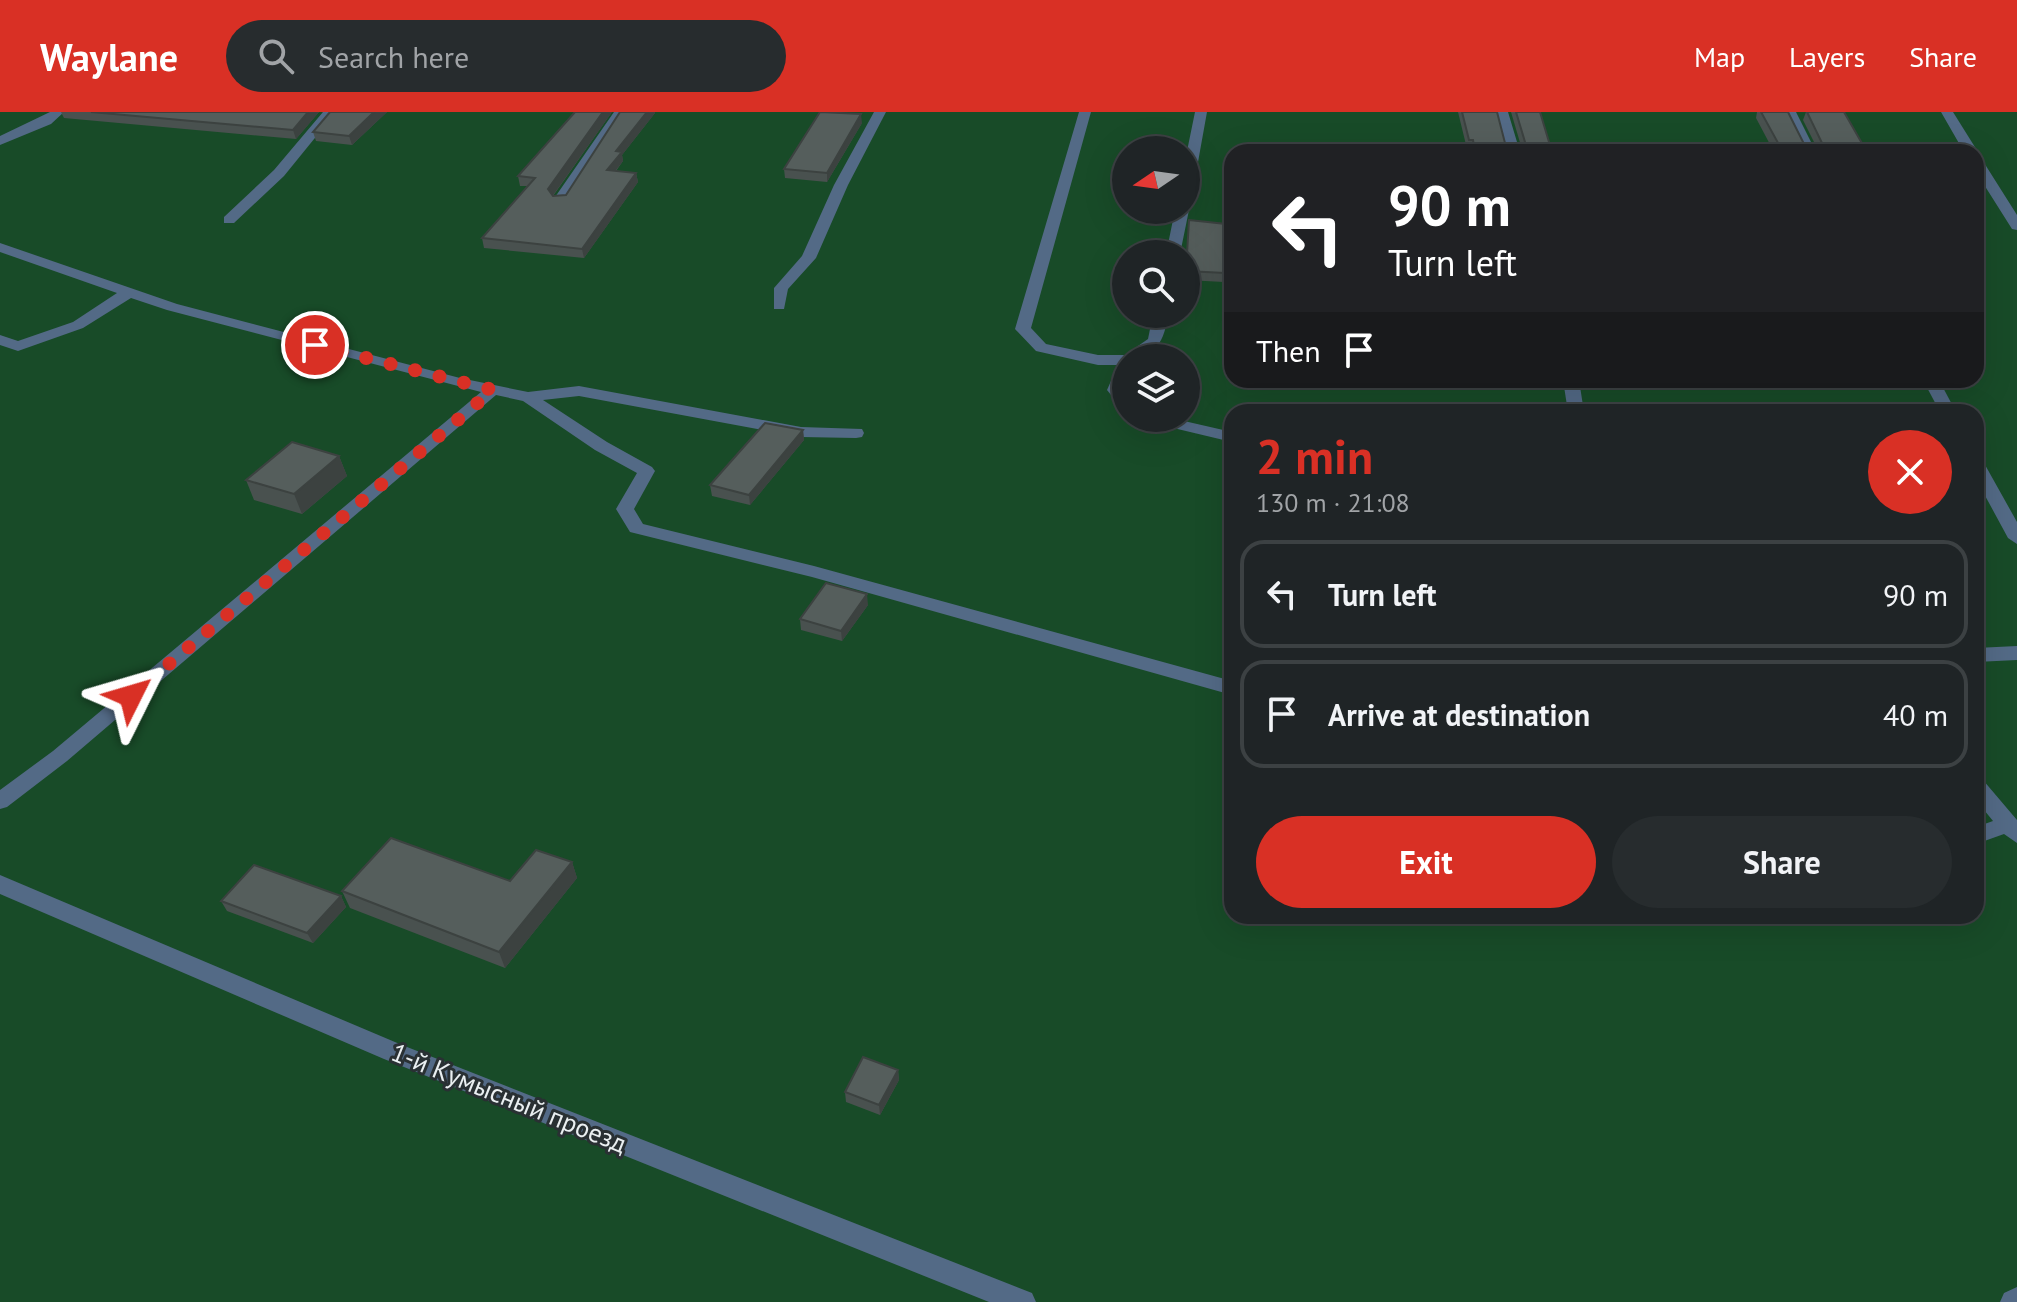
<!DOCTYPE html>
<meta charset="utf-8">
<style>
:root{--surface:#1f2426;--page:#272c2e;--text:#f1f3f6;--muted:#a1a4a7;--line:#3c4143;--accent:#d93025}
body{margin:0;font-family:"PT Sans",sans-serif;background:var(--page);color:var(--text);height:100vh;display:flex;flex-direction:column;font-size:30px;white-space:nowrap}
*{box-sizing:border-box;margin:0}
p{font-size:26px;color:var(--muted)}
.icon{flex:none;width:44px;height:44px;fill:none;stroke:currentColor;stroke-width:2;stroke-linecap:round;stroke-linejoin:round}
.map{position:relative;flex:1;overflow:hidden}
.panel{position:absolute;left:1224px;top:292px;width:760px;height:520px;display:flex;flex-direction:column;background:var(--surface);border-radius:24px;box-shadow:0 8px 32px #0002,0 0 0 2px var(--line)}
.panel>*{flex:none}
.top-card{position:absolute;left:1224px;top:32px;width:760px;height:244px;border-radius:24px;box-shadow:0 8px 32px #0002,0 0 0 2px var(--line);background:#202124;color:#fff;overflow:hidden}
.needle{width:52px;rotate:257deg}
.tools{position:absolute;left:1112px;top:24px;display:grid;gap:16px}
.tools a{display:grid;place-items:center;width:88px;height:88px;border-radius:50%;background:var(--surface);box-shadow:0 8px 32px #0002,0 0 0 2px var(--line);font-size:40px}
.pin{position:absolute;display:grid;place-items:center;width:68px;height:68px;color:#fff;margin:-34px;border:4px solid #fff;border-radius:50%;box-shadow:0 2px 8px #0007}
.me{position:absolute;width:88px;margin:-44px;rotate:50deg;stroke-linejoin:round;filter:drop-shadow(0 0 6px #0008)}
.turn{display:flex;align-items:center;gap:28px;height:168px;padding:0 32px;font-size:36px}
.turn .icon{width:104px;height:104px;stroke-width:2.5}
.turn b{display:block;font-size:56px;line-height:68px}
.then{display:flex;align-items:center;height:76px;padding:0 32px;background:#0003;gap:16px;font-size:30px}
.round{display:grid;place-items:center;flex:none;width:84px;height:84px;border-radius:42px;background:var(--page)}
.headline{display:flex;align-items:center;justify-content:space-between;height:136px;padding:0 32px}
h1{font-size:48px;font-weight:800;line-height:60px;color:var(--accent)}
.primary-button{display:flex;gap:16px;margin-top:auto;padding:16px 32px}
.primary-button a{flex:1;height:92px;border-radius:48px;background:var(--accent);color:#fff;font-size:32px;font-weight:800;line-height:92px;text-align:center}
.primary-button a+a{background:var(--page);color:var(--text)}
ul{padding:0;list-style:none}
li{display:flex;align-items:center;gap:24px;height:108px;margin:0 16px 12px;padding:0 16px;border:4px solid var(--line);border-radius:24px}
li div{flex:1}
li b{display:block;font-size:30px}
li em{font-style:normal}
header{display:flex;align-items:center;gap:48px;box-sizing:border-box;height:112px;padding:0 40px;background:var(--accent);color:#fff}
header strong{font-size:38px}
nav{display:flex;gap:44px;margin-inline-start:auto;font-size:28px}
.search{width:560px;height:72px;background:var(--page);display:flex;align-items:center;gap:20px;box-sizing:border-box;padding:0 28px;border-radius:44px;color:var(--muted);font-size:30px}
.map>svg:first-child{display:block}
</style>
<header>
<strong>Waylane</strong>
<div class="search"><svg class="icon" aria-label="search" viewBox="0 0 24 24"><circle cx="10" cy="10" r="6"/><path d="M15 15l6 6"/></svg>Search here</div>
<nav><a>Map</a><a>Layers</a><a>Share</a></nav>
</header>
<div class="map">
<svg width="2017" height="1190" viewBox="0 0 2017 1190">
<rect width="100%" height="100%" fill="#293033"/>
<path fill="#184b28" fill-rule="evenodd" d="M0,0H2017V1190H0ZM1126,38H1186V98H1126ZM1232,40H1976V268H1232ZM1126,142H1186V202H1126ZM1126,246H1186V306H1126ZM1232,300H1976V804H1232Z"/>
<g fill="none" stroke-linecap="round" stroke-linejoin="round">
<path fill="#536a86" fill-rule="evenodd" d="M50,0H64L51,12L0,33V24Z
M323,0H336L284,64L234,111H224V105L274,58Z
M614,0H626L565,91H555L553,88Z
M874,0H886L848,73L816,146L788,177L784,197H774V176L802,144L834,73Z
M1079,0H1091L1031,216L1046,232L1098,243H1125L1148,227L1153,202H1169C1163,229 1158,246 1126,246L1123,278L1126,296L1120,294L1107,278L1118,253H1098L1036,239L1015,217Z
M1195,0H1207L1193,78L1186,82V44Z
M1496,0H1508L1520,40H1506Z
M1784,0H1796L1816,40H1802Z
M1186,95L1189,98L1180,142H1166L1175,98H1186Z
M0,131L177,192L460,266L528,280L579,274L801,315L862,317L864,321L862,325L856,326L801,325L579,284L543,288L607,330L652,355L655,359L634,397L643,412L814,454L1232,569V583L812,465L630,420L616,397L637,361L595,338L523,289L496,283L67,649L7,695L0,697V678L53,639L481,280L167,198L131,186L83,216L18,239L0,233V223L18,229L73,210L117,181L0,140Z
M1563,268H1579L1584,300H1568Z
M1923,268H1939L1956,300H1940Z
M1142,306H1171L1232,320V330L1144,309Z
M1976,346L1984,351L2017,410V432L2008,426L1976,367Z
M2017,534V548L1976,550V536Z
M1976,666L1983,668L2017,708V731L2004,722L1976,732V715L1993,709L1976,688Z
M0,763L402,933L1032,1181L1036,1190H989L384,947L0,782Z
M2017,1175V1190H2000L2004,1181Z"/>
<path fill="#536a86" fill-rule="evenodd" d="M1941,0H1953L1978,40L1976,42L1964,40Z
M1976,45L1981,46L2017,103V118L2012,117L1976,60Z"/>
</g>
<path fill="#49514f" d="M61,0H319L296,27L64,6Z
M330,0H387L352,33L316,29L313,20Z
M612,0L553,84L566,83L620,0H655V1L622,43L623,49L616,59L636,61L638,70L584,146L484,136L482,126L528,74H520L518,64Z
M1458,0H1497L1505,31L1521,34L1511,0H1540L1552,40H1471V37H1467Z
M1757,0H1788L1805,34L1815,32L1803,8L1806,0H1844L1867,40H1774L1756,6Z
M862,11L827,70L785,66L784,57Z
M1186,152L1225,161L1224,170L1186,168Z
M1288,268H1331L1330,273L1288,271Z
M803,318L804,328L750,393L712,384L710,373Z
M339,344L347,364L302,402L254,388L246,368Z
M868,493L842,529L801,518L800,507Z
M572,750L577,766L505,856L350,796L342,779L510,769Z
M341,784L346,795L313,831L227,799L221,789Z
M898,958L899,968L880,1003L846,990L845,980Z"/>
<path fill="#3c4240" d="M308,0H319L296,27L293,18Z
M374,0H387L352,33L349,24Z
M603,0H612L551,86L548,77Z
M647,0H655V1L622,43L623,49L609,67L607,58L616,39Z
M861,2L862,11L827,70V61Z
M636,61L638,70L584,146L582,137Z
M803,318L804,328L750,393L749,383Z
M339,344L347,364L302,402L294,382Z
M867,482L868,493L842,529L841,519Z
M572,750L577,766L505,856L499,840Z
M341,784L346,795L313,831L307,821Z
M898,958L899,968L880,1003L879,993Z"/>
<path fill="#555e5c" stroke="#3c4240" stroke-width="2" d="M91,0H308L293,18Z
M330,0H374L349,24L313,20Z
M575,0H603L548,77L553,84L566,83L620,0H647L616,39L622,40L607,58L636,61L582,137L482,126L535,66L518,64Z
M820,0L861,2L827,61L784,57Z
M1462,0H1497L1505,31L1522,34L1525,30L1516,0H1540L1552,40H1475L1473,28H1469Z
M1761,0H1788L1805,34L1822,31L1807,0H1844L1867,40H1783Z
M1189,108L1226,112L1225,161L1186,159Z
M765,311L803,318L749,383L710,373Z
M292,330L339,344L294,382L246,368Z
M826,471L867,482L841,519L800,507Z
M391,726L510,769L536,738L572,750L499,840L342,779Z
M254,753L341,784L307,821L221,789Z
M863,945L898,958L879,993L845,980Z"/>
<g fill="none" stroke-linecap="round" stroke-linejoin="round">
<path stroke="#d93025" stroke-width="14" stroke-dasharray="0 25.2" d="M131,584L493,278L315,233"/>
</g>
<g text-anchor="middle" stroke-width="6" stroke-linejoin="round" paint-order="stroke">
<g font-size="26" fill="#eaeff1" stroke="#293033">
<text transform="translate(509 986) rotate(22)" y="9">1-й Кумысный проезд</text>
</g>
</g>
</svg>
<div class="tools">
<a><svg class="needle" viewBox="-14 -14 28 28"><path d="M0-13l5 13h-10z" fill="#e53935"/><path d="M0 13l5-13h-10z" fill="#a1a4a7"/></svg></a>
<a><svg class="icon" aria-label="search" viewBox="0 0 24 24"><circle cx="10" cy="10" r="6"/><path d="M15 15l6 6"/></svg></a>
<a><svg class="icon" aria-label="layers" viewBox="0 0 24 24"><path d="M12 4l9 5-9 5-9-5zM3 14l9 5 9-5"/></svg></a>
</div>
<div class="pin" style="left:315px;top:233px;background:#d93025"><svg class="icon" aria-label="arrive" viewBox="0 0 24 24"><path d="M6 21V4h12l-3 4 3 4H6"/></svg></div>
<svg class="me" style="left:131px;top:584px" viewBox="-20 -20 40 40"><path d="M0-17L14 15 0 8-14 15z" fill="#d93025" stroke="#fff" stroke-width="4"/></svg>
<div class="top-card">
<div class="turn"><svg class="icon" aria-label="left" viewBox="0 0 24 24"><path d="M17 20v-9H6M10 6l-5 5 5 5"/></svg><div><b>90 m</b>Turn left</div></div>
<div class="then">Then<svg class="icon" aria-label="arrive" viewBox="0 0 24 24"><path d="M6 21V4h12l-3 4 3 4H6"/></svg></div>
</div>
<section class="panel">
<div class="headline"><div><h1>2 min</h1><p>130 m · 21:08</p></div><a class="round" style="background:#d93025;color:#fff"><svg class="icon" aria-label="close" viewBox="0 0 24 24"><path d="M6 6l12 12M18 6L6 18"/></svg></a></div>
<ul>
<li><svg class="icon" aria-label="left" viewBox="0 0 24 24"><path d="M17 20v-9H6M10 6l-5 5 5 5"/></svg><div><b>Turn left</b></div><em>90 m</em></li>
<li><svg class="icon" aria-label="arrive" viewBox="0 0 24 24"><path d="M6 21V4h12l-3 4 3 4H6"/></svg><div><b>Arrive at destination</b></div><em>40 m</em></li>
</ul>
<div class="primary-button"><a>Exit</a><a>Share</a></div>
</section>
</div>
